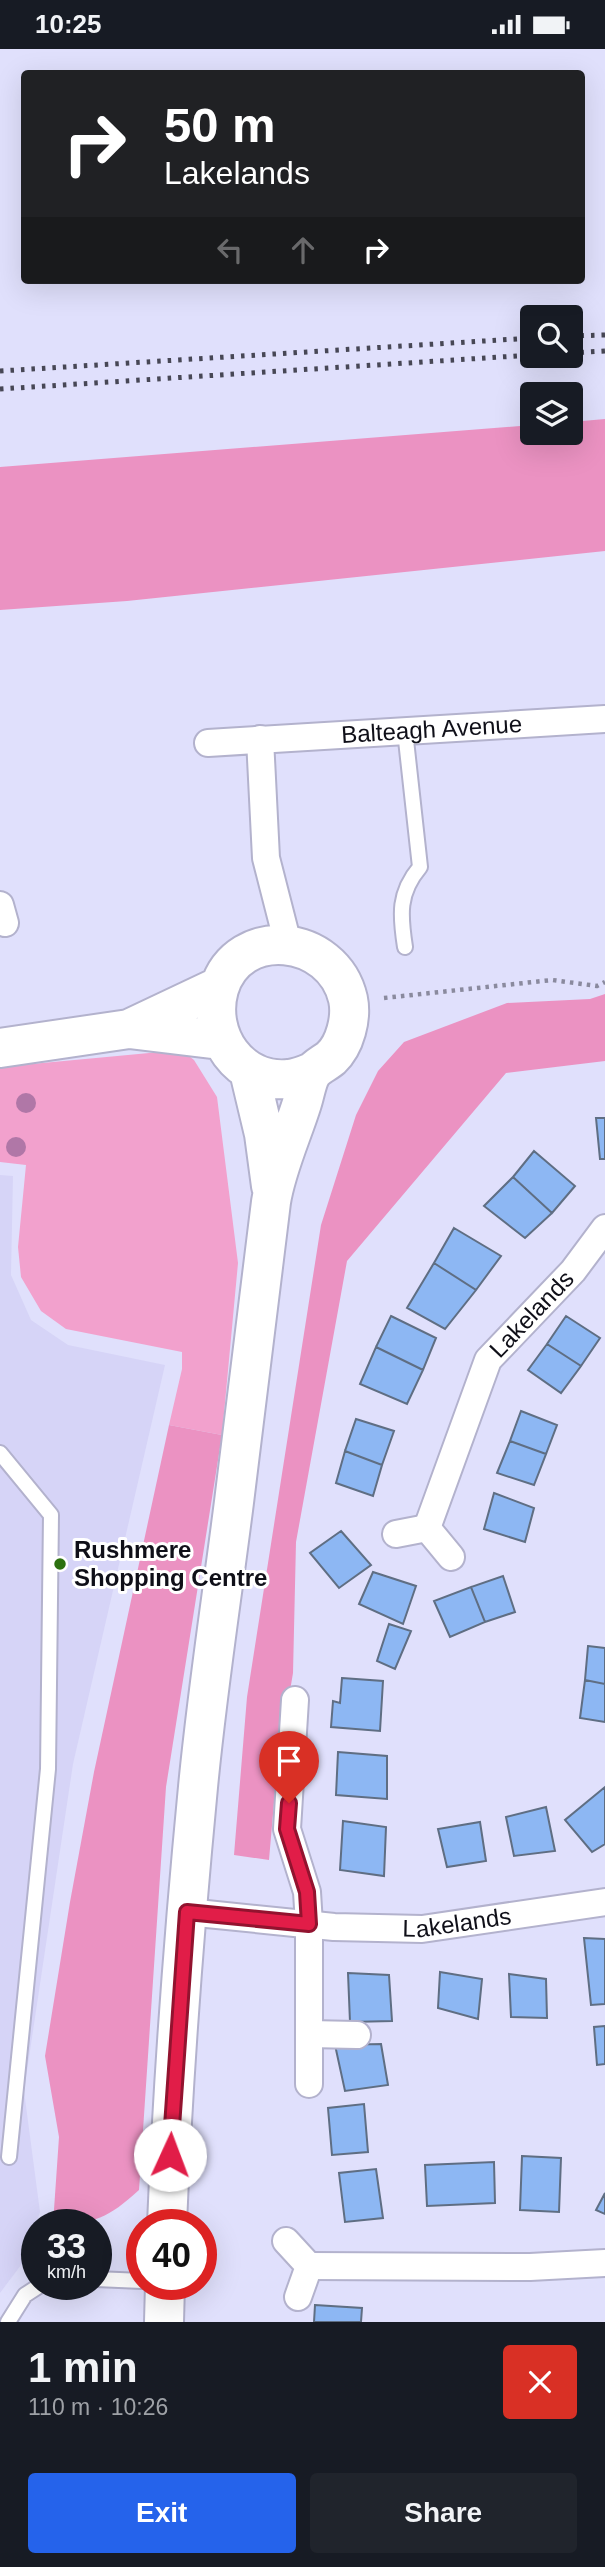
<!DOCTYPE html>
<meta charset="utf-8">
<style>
:root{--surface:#171b24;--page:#20242c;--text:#f1f3f6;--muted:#9ea1a6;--accent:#2563eb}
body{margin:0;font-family:Arial,sans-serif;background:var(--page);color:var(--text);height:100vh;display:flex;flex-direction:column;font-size:26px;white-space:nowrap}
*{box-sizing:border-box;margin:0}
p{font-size:23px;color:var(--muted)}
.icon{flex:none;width:38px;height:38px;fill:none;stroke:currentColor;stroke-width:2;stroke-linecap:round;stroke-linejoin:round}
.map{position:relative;height:2273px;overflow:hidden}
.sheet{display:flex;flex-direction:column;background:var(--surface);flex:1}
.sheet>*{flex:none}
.guide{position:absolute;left:21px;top:21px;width:564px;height:214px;border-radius:7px;box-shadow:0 7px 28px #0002;background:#202124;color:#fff;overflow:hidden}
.controls{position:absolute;left:520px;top:256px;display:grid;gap:14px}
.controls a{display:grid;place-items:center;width:63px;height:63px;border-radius:7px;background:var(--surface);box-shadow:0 7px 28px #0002;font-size:35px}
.speed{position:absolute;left:21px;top:2160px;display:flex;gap:14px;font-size:35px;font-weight:700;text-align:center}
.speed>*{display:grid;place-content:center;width:91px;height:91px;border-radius:50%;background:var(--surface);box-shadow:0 7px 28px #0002;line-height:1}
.speed small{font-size:18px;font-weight:400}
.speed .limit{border:10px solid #d22;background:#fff;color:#111}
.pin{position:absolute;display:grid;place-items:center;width:60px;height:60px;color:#fff;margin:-72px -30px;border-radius:50% 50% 50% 0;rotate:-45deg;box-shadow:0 0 7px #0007}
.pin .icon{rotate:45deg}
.me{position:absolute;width:77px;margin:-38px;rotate:2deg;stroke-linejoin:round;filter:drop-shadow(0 0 5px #0008)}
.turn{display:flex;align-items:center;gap:24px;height:147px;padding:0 28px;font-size:32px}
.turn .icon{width:91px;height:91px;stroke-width:2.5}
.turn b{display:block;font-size:49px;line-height:60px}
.lanes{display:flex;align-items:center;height:66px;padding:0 28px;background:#0003;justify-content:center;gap:35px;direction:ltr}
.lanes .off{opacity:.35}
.round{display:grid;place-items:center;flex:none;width:74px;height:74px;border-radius:7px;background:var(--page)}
.head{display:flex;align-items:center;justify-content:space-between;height:119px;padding:0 28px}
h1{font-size:42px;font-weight:800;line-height:52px}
.action{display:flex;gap:14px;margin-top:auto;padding:14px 28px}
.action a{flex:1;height:80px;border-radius:7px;background:var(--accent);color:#fff;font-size:28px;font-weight:800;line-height:80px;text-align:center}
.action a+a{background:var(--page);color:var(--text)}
.status{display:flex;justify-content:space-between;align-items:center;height:49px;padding:0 35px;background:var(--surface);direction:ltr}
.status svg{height:19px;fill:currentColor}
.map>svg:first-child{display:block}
</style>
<div class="status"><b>10:25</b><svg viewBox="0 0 49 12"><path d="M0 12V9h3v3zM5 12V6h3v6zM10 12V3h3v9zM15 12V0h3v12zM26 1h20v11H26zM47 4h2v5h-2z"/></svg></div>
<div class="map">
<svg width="605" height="2273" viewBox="0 0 605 2273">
<rect width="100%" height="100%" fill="#e0e0fc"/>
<path fill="#d6d4f7" d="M0,1126L13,1127L11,1226L31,1271L68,1296L165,1316L73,1715L24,2042L40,2163L24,2212L0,2244Z"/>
<path fill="#f2a1cd" d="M181,1001L194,1011L217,1048L238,1214L222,1386L169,1376L182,1320V1303L66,1280L41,1262L21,1228L18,1198L26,1116L0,1113V1018Z"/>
<path fill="#eb92c2" d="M605,370V502L127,552L0,561V418L532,376V383H570L571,373Z
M605,945V1012L506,1024L347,1212L296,1493L293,1624L277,1719L269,1811L234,1806L247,1648L321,1176L356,1066L378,1022L404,993L507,954L590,950Z
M169,1376L222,1386L166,1738L139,2141C108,2169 95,2175 53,2175L59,2088L45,2007L70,1853L94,1723Z"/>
<path fill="#8db7f3" stroke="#5f6e83" stroke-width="2" d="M596,1069H605V1110H600Z
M534,1102L575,1137L552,1164L513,1128Z
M513,1128L552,1164L525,1189L484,1157Z
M454,1179L501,1207L476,1241L434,1214Z
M434,1214L476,1241L445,1280L407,1259Z
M391,1267L436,1289L423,1321L376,1298Z
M566,1267L600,1289L581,1317L547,1295Z
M547,1295L581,1317L561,1344L528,1321Z
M376,1298L423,1321L407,1355L360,1335Z
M521,1362L557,1376L546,1405L510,1392Z
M356,1370L394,1382L382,1416L345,1402Z
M510,1392L546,1405L534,1436L497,1424Z
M345,1402L382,1416L373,1447L336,1434Z
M494,1444L534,1459L525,1493L484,1480Z
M341,1482L371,1516L339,1539L310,1504Z
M373,1523L416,1537L403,1575L359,1555Z
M503,1527L515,1563L485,1573L471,1538Z
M471,1538L485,1573L450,1588L434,1552Z
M389,1575L411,1582L395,1620L377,1612Z
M588,1597L605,1599V1635L585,1631Z
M342,1629L383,1632L380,1682L331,1678L333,1652L340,1654Z
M585,1631L605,1635V1673L580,1669Z
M338,1703L387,1707V1750L336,1746Z
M605,1738V1795L592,1803L565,1771Z
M546,1758L555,1802L514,1807L506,1768Z
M343,1772L386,1778L384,1827L340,1821Z
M480,1773L486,1812L447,1818L438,1780Z
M584,1889L605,1890V1955L591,1956Z
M440,1923L482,1930L478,1970L438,1959Z
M348,1924L389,1926L392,1972L350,1973Z
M509,1925L546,1930L547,1969L511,1968Z
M605,1977V2015L597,2016L594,1978Z
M381,1995L388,2036L345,2042L335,1996Z
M364,2055L368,2103L332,2106L328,2059Z
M522,2107L561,2109L559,2163L520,2161Z
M494,2113L495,2154L427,2157L425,2116Z
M376,2120L383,2169L345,2173L339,2124Z
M605,2144V2165L596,2161Z
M315,2256L362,2259L361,2273H314Z"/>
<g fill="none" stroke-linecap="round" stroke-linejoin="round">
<g stroke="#b3b2cd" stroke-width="18">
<path id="lane" d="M405,898C400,866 398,844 420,818L405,682
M0,1404L51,1466L48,1720L9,2108
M96,2230L142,2232
M8,2273L25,2246L42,2235"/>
</g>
<g stroke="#b3b2cd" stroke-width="30">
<g id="street">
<path d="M260,690L266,809L288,895"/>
<path id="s1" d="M208,694L605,670"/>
<path d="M0,856L5,874"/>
<path id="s2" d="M427,1479L488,1311L573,1222L605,1179"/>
<path d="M396,1485L427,1479L451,1508"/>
<path d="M295,1651L287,1780L307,1843L309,1875V2035"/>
<path id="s3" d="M187,1863L334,1878L422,1880L605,1853"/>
<path d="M309,1985L357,1986"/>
<path d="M286,2192L309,2217L298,2248"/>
<path d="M309,2217L530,2218L605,2214"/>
</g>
</g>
<g stroke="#b3b2cd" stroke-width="42">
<path id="secondary" d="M129,980L220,937
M0,999L129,980L220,991
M249,1022L264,1085L271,1137
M167,2175C173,2029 184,1883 198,1738C207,1643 222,1548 234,1453C246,1353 258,1253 271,1153C276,1120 292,1086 302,1054C305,1045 307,1031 312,1024C316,1018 325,1014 331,1009C345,996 352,969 348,950C333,885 238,875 219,940C206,986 239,1035 289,1030C297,1029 305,1026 312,1023
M164,2273L165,2235"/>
</g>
<path stroke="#8a8a9e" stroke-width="4.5" stroke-dasharray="3.5 5" stroke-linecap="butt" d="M384,949L552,931L597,937L605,933"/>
<use href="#lane" stroke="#fff" stroke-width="14"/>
<use href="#street" stroke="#fff" stroke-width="26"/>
<use href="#secondary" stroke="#fff" stroke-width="38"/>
<path stroke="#474755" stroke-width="5" stroke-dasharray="3.5 7" stroke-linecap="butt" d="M570,287L605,286
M570,304L605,302
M0,322L532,289
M0,340L532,306"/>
</g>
<g fill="#b077a7">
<circle cx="26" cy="1054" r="10"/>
<circle cx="16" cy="1098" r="10"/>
</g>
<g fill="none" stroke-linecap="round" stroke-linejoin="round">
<g stroke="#92132f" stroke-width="18">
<path id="route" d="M170,2106L187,1863L309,1875L307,1843L287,1780L289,1754"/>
</g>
<use href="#route" stroke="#e11d48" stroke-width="12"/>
</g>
<circle fill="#2c710f" stroke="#fff" stroke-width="2.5" cx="60" cy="1515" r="7"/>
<g text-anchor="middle" stroke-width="6" stroke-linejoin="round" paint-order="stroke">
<g font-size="24" fill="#0f0f18" stroke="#fff">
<text dy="8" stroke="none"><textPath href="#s1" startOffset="224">Balteagh Avenue</textPath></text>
<text dy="8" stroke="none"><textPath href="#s2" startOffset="242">Lakelands</textPath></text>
<text dy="8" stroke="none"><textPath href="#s3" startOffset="271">Lakelands</textPath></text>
</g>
<g font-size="24" font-weight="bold" fill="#0f0f18" stroke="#fff" text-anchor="start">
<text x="74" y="1509">Rushmere<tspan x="74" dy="28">Shopping Centre</tspan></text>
</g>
</g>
</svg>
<div class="controls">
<a><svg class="icon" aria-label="search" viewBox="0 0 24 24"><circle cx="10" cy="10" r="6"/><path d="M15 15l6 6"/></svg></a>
<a><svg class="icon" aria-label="layers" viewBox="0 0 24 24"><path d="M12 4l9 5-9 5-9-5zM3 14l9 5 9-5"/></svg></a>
</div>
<div class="speed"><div>33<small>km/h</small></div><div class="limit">40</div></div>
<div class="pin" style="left:289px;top:1754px;background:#d93025"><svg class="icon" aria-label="arrive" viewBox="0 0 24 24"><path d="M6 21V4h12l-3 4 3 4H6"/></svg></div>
<svg class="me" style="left:170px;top:2106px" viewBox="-20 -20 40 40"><circle r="19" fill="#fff"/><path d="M0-13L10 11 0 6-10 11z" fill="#e11d48"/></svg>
<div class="guide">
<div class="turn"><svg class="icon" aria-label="right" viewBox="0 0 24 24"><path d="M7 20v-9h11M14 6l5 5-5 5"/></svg><div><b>50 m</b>Lakelands</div></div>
<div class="lanes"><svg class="icon off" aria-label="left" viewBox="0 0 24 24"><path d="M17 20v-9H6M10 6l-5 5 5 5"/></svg><svg class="icon off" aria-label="ahead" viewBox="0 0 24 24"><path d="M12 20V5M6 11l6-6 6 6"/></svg><svg class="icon" aria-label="right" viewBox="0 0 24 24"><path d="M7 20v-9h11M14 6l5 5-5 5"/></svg></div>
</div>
</div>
<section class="sheet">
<div class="head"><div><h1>1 min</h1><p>110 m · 10:26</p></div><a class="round" style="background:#d93025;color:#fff"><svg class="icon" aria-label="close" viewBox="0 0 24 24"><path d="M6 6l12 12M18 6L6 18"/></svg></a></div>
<div class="action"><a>Exit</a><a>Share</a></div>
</section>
